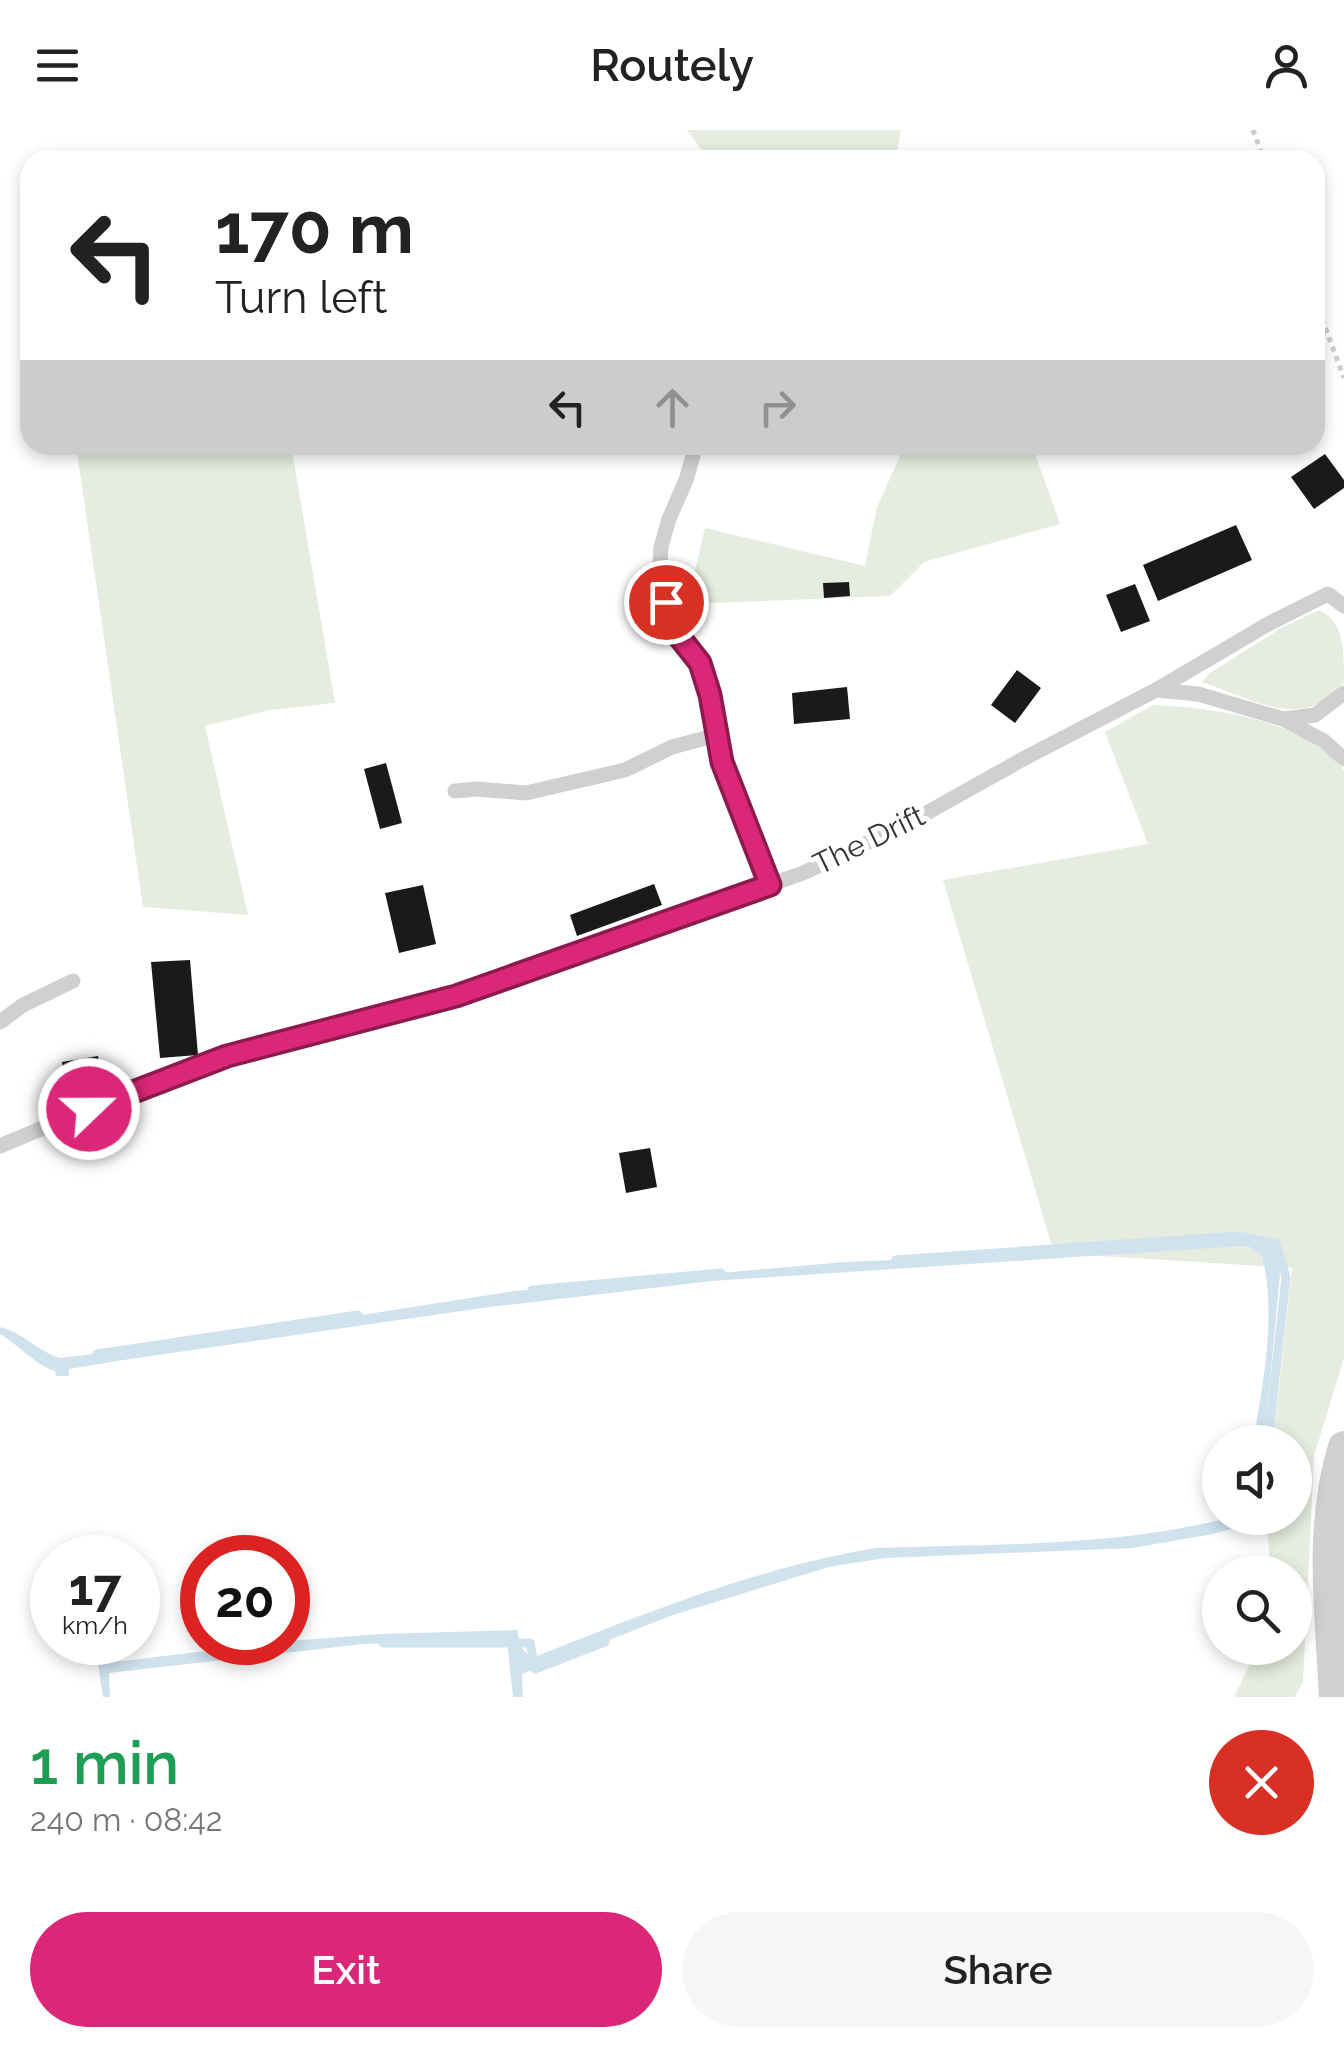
<!DOCTYPE html>
<meta charset="utf-8">
<style>
:root{--surface:#fff;--page:#f6f6f6;--text:#222;--muted:#767676;--accent:#db2777}
body{margin:0;font-family:Raleway,sans-serif;background:var(--page);color:var(--text);height:100vh;display:flex;flex-direction:column;font-size:38px;white-space:nowrap}
*{box-sizing:border-box;margin:0}
p{font-size:32px;color:var(--muted)}
.icon{flex:none;width:55px;height:55px;fill:none;stroke:currentColor;stroke-width:2;stroke-linecap:round;stroke-linejoin:round}
.map{position:relative;height:1567px;overflow:hidden}
.details{display:flex;flex-direction:column;background:var(--surface);flex:1}
.details>*{flex:none}
.guide{position:absolute;left:20px;top:20px;width:1305px;height:305px;border-radius:30px;box-shadow:0 5px 15px #0003;background:#fff;color:var(--text);overflow:hidden}
.tools{position:absolute;left:1202px;top:1295px;display:grid;gap:20px}
.tools a{display:grid;place-items:center;width:110px;height:110px;border-radius:50%;background:var(--surface);box-shadow:0 5px 15px #0003;font-size:50px}
.speed{position:absolute;left:30px;top:1405px;display:flex;gap:20px;font-size:50px;font-weight:700;text-align:center}
.speed>*{display:grid;place-content:center;width:130px;height:130px;border-radius:50%;background:var(--surface);box-shadow:0 5px 15px #0003;line-height:1}
.speed small{font-size:25px;font-weight:400}
.speed .limit{border:15px solid #d22;background:#fff;color:#111}
.pin{position:absolute;display:grid;place-items:center;width:85px;height:85px;color:#fff;margin:-42px;border:5px solid #fff;border-radius:50%;box-shadow:0 2px 10px #0007}
.me{position:absolute;width:110px;margin:-55px;rotate:68deg;stroke-linejoin:round;filter:drop-shadow(0 0 8px #0008)}
.turn{display:flex;align-items:center;gap:35px;height:210px;padding:0 30px;font-size:45px}
.turn .icon{width:130px;height:130px;stroke-width:2.5}
.turn b{display:block;font-size:70px;line-height:85px}
.lanes{display:flex;align-items:center;height:95px;padding:0 30px;background:#0003;justify-content:center;gap:50px;direction:ltr}
.lanes .off{opacity:.35}
.round{display:grid;place-items:center;flex:none;width:105px;height:105px;border-radius:52px;background:var(--page)}
.headline{display:flex;align-items:center;justify-content:space-between;height:170px;padding:0 30px}
h1{font-size:60px;font-weight:600;line-height:75px;color:#1e9e55}
.primary-button{display:flex;gap:20px;margin-top:auto;padding:20px 30px}
.primary-button a{flex:1;height:115px;border-radius:60px;background:var(--accent);color:#fff;font-size:40px;font-weight:600;line-height:115px;text-align:center}
.primary-button a+a{background:var(--page);color:var(--text)}
header{display:flex;justify-content:space-between;align-items:center;height:130px;padding:0 30px;background:var(--surface);font-size:45px;font-weight:600}
.map>svg:first-child{display:block}
</style>
<header><svg class="icon" aria-label="menu" viewBox="0 0 24 24"><path d="M4 6h16M4 12h16M4 18h16"/></svg>Routely<svg class="icon" aria-label="person" viewBox="0 0 24 24"><circle cx="12" cy="8" r="4"/><path d="M4 21q1-7 8-7t8 7"/></svg></header>
<div class="map">
<svg width="1344" height="1567" viewBox="0 0 1344 1567">
<rect width="100%" height="100%" fill="#fff"/>
<path fill="#e6ecdf" d="M687,0H901L896,30H709Z
M76,315H291L335,573L270,580L205,596L248,785L143,777Z
M905,315H1032L1060,394L924,432L890,466L687,474L705,398L865,436L877,377Z
M1319,480C1344,492 1344,518 1344,552C1307,604 1250,568 1202,552L1210,543L1281,498Z
M1153,575C1203,577 1279,587 1321,618C1329,624 1336,633 1344,640V1228L1314,1326L1303,1552L1295,1567H1234L1258,1518H1295V1442H1270L1267,1388H1295V1312H1273L1292,1138L1054,1123L943,750L1148,714L1105,602Z"/>
<path fill="#cfe2ee" d="M1201,1109C1215,1109 1260,1104 1270,1113C1278,1119 1278,1135 1280,1145L1264,1312H1253C1263,1253 1277,1185 1262,1126L1251,1117L1241,1116L712,1151L482,1178L117,1231L69,1239V1246H56L55,1241C35,1235 19,1215 0,1204V1197C24,1203 37,1221 60,1228L189,1212L514,1161L845,1132L1034,1124Z
M1228,1388H1277L1208,1405L1132,1418L885,1428L829,1437L673,1485L522,1544L523,1567H513L507,1510L364,1514L109,1543L110,1567H103L98,1534L289,1511L380,1504L517,1500C520,1513 522,1527 537,1526C646,1483 759,1437 876,1418C994,1414 1113,1417 1228,1388Z"/>
<g fill="none" stroke-linecap="round" stroke-linejoin="round">
<path stroke="#cfe2ee" stroke-width="9" d="M896,1130L1238,1106L1276,1114L1286,1147L1268,1312
M532,1160L721,1143
M97,1224L358,1185
M383,1513H530L535,1539L605,1512"/>
</g>
<path fill="#1a1a1a" d="M1325,324L1344,350V358L1314,379L1291,347Z
M1236,395L1252,430L1158,471L1143,435Z
M849,452L850,466L824,468L823,453Z
M1135,454L1150,491L1121,502L1106,465Z
M1017,540L1041,558L1015,593L991,575Z
M847,557L850,589L794,594L792,563Z
M386,633L402,693L380,699L364,639Z
M654,754L662,775L577,806L570,785Z
M423,755L436,814L399,823L385,763Z
M190,830L198,925L160,928L151,832Z
M98,926L105,965L68,971L62,932Z
M650,1018L657,1057L626,1063L619,1023Z"/>
<g fill="none" stroke-linecap="round" stroke-linejoin="round">
<path stroke="#cdcdcd" stroke-width="5" stroke-dasharray="5 5" stroke-linecap="butt" d="M1253,0L1264,30
M1315,170L1344,248"/>
<path stroke="#d0d0d0" stroke-width="15" d="M696,315L686,350L669,389L661,417L659,455L681,509L699,533L710,565L721,632L770,755
M1344,563L1315,585L1283,589L1324,611L1344,629
M1283,589L1198,564L1156,560L1270,493L1328,464L1344,476
M455,661L476,659L526,663L625,640L672,617L717,605
M0,892L23,875L73,851
M0,1016L117,967L227,926L455,866L803,743L907,694L1023,629L1156,560"/>
<path stroke="#d0d0d0" stroke-width="32" d="M1335,1567C1331,1484 1319,1398 1344,1317"/>
</g>
<g fill="none" stroke-linecap="round" stroke-linejoin="round">
<g stroke="#8e194d" stroke-width="25">
<path id="route" d="M89,979L227,926L456,866L770,755L722,632L710,565L700,533L681,509L666,472"/>
</g>
<use href="#route" stroke="#db2777" stroke-width="18"/>
</g>
<g text-anchor="middle" stroke-width="10" stroke-linejoin="round" paint-order="stroke">
<g font-size="30" fill="#333" stroke="#fff">
<text transform="translate(869 710) rotate(-26)" y="10">The Drift</text>
</g>
</g>
</svg>
<div class="tools">
<a><svg class="icon" aria-label="sound" viewBox="0 0 24 24"><path d="M4 9h4l5-4v14l-5-4H4zM17 9q2 3 0 6"/></svg></a>
<a><svg class="icon" aria-label="search" viewBox="0 0 24 24"><circle cx="10" cy="10" r="6"/><path d="M15 15l6 6"/></svg></a>
</div>
<div class="speed"><div>17<small>km/h</small></div><div class="limit">20</div></div>
<div class="pin" style="left:666px;top:472px;background:#d93025"><svg class="icon" aria-label="arrive" viewBox="0 0 24 24"><path d="M6 21V4h12l-3 4 3 4H6"/></svg></div>
<svg class="me" style="left:89px;top:979px" viewBox="-20 -20 40 40"><circle r="17" fill="#db2777" stroke="#fff" stroke-width="3"/><path d="M0-11L8 9 0 5-8 9z" fill="#fff"/></svg>
<div class="guide">
<div class="turn"><svg class="icon" aria-label="left" viewBox="0 0 24 24"><path d="M17 20v-9H6M10 6l-5 5 5 5"/></svg><div><b>170 m</b>Turn left</div></div>
<div class="lanes"><svg class="icon" aria-label="left" viewBox="0 0 24 24"><path d="M17 20v-9H6M10 6l-5 5 5 5"/></svg><svg class="icon off" aria-label="ahead" viewBox="0 0 24 24"><path d="M12 20V5M6 11l6-6 6 6"/></svg><svg class="icon off" aria-label="right" viewBox="0 0 24 24"><path d="M7 20v-9h11M14 6l5 5-5 5"/></svg></div>
</div>
</div>
<section class="details">
<div class="headline"><div><h1>1 min</h1><p>240 m · 08:42</p></div><a class="round" style="background:#d93025;color:#fff"><svg class="icon" aria-label="close" viewBox="0 0 24 24"><path d="M6 6l12 12M18 6L6 18"/></svg></a></div>
<div class="primary-button"><a>Exit</a><a>Share</a></div>
</section>
